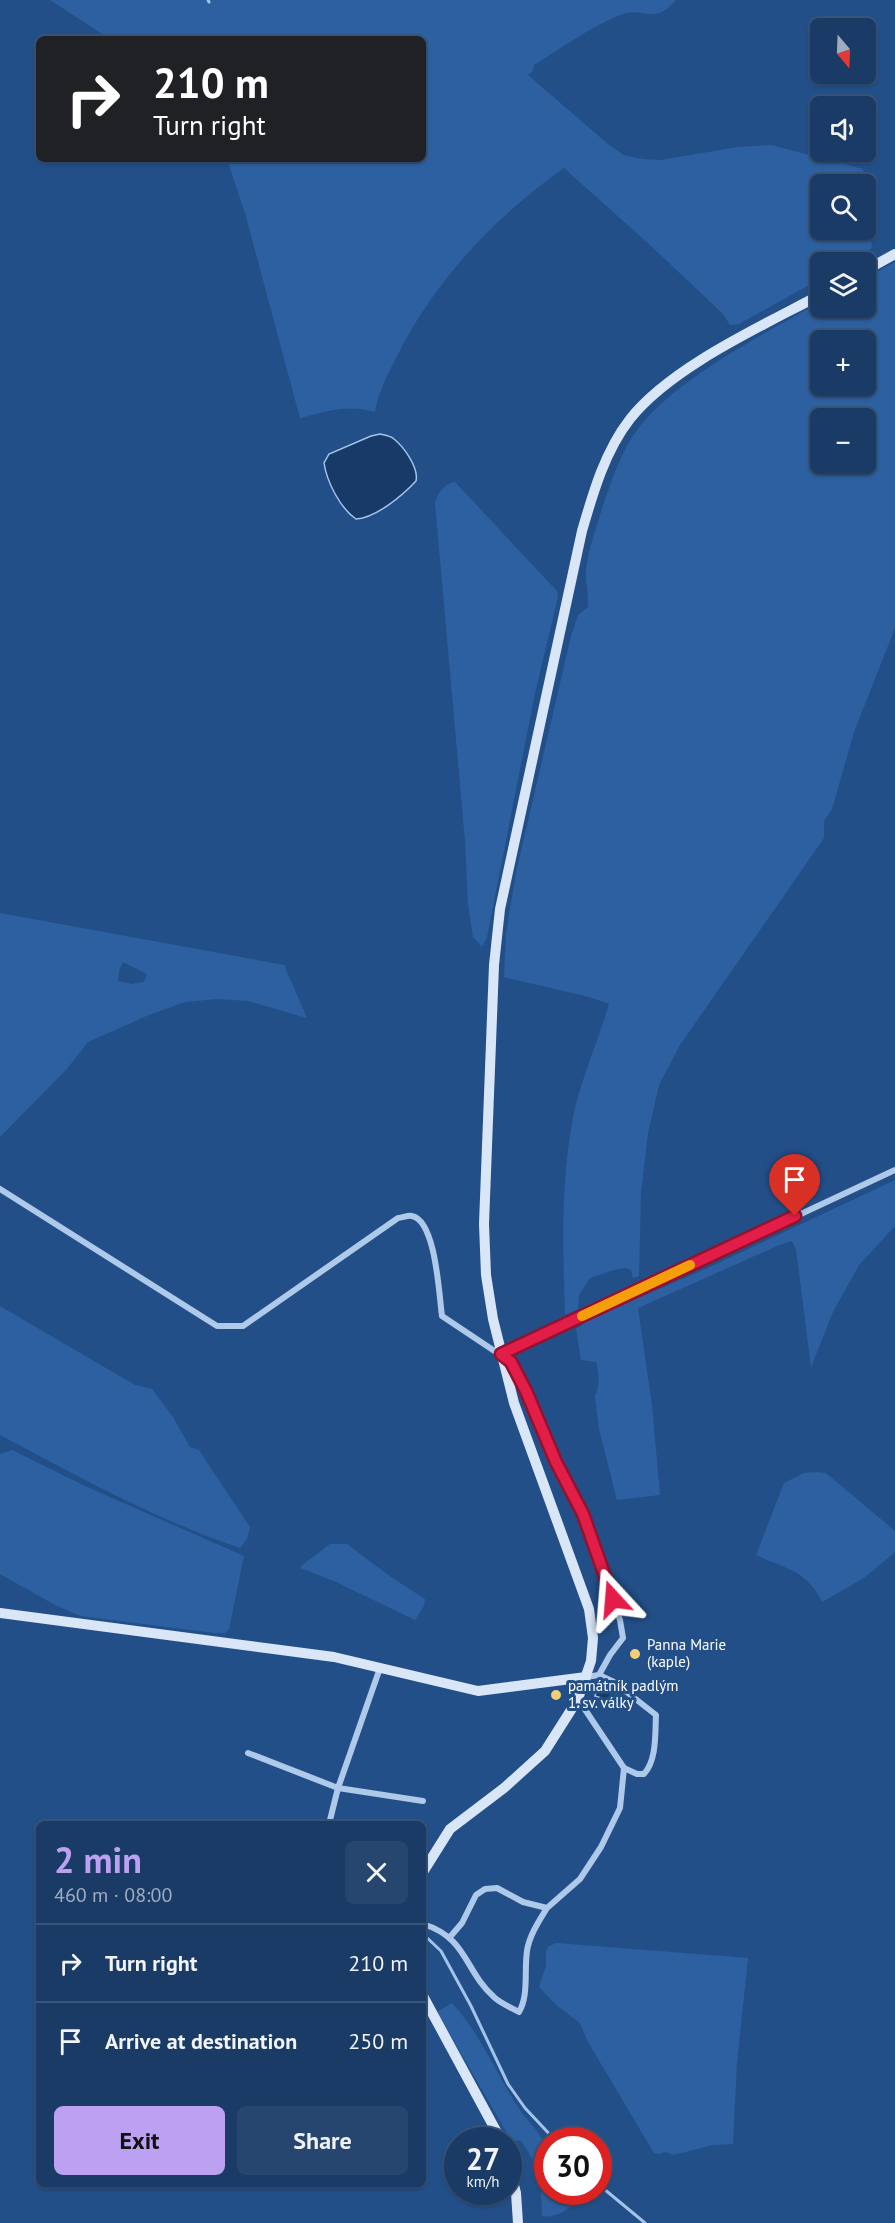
<!DOCTYPE html>
<meta charset="utf-8">
<style>
:root{--surface:#1a3b66;--page:#27466f;--text:#f1f3f6;--muted:#9fadbf;--line:#38557a;--accent:#bca0f2}
body{margin:0;font-family:"PT Sans",sans-serif;background:var(--page);color:var(--text);height:100vh;display:flex;flex-direction:column;font-size:22px;white-space:nowrap}
*{box-sizing:border-box;margin:0}
p{font-size:20px;color:var(--muted)}
.icon{flex:none;width:33px;height:33px;fill:none;stroke:currentColor;stroke-width:2;stroke-linecap:round;stroke-linejoin:round}
.map{position:relative;flex:1;overflow:hidden}
.panel{position:absolute;left:36px;top:1821px;width:390px;height:366px;display:flex;flex-direction:column;background:var(--surface);border-radius:9px;box-shadow:0 2px 4px #0004,0 0 0 2px var(--line)}
.panel>*{flex:none}
.top-card{position:absolute;left:36px;top:36px;width:390px;height:126px;border-radius:9px;box-shadow:0 2px 4px #0004,0 0 0 2px var(--line);background:#202124;color:#fff;overflow:hidden}
.needle{width:39px;rotate:161deg}
.tools{position:absolute;left:810px;top:18px;display:grid;gap:12px}
.tools a{display:grid;place-items:center;width:66px;height:66px;border-radius:9px;background:var(--surface);box-shadow:0 2px 4px #0004,0 0 0 2px var(--line);font-size:30px}
.speed{position:absolute;left:444px;top:2127px;display:flex;gap:12px;font-size:30px;font-weight:700;text-align:center}
.speed>*{display:grid;place-content:center;width:78px;height:78px;border-radius:50%;background:var(--surface);box-shadow:0 2px 4px #0004,0 0 0 2px var(--line);line-height:1}
.speed small{font-size:15px;font-weight:400}
.speed .limit{border:9px solid #d22;background:#fff;color:#111}
.pin{position:absolute;display:grid;place-items:center;width:51px;height:51px;color:#fff;margin:-62px -26px;border-radius:50% 50% 50% 0;rotate:-45deg;box-shadow:0 0 6px #0007}
.pin .icon{rotate:45deg}
.me{position:absolute;width:66px;margin:-33px;rotate:341deg;stroke-linejoin:round;filter:drop-shadow(0 0 4px #0008)}
.turn{display:flex;align-items:center;gap:21px;height:126px;padding:0 18px;font-size:27px}
.turn .icon{width:78px;height:78px;stroke-width:2.5}
.turn b{display:block;font-size:42px;line-height:51px}
.round{display:grid;place-items:center;flex:none;width:63px;height:63px;border-radius:9px;background:var(--page)}
.overview{display:flex;align-items:center;justify-content:space-between;height:102px;padding:0 18px}
h1{font-size:36px;font-weight:800;line-height:45px;color:var(--accent)}
.button{display:flex;gap:12px;margin-top:auto;padding:12px 18px}
.button a{flex:1;height:69px;border-radius:9px;background:var(--accent);color:#111;font-size:24px;font-weight:800;line-height:69px;text-align:center}
.button a+a{background:var(--page);color:var(--text)}
ul{padding:0;list-style:none}
li{display:flex;align-items:center;gap:18px;height:78px;padding:0 18px;border-top:2px solid var(--line)}
li div{flex:1}
li b{display:block;font-size:22px}
li em{font-style:normal}
.map>svg:first-child{display:block}
</style>
<div class="map">
<svg width="895" height="2223" viewBox="0 0 895 2223">
<rect width="100%" height="100%" fill="#234f88"/>
<path fill="#2d60a0" fill-rule="evenodd" d="M50,0H676C653,27 645,5 620,15C590,27 562,48 534,65L533,71L528,75L609,145L624,155L642,159L661,160L738,147L771,145L863,169L864,184H820V230H866V194L872,247C860,265 840,262 820,262V279L739,324L730,325L723,314L650,245L564,168C495,217 435,280 397,356C388,374 378,392 375,412C346,404 329,411 300,418L245,213L227,159H423V39H110Z
M895,262V628L854,732L832,809L824,821V838L680,1045L659,1085L648,1133L641,1193L639,1276L633,1278L631,1270L625,1268L614,1270L590,1278L579,1295L578,1309L565,1315C563,1245 560,1173 576,1104C585,1070 599,1038 609,1004L589,997L504,977L506,934L516,873L571,636L578,615L588,607C589,595 585,583 586,570C588,550 596,528 602,509C611,481 622,449 640,426C681,376 764,334 820,302V308H866V278ZM866,340V386H820V340ZM866,418V464H820V418Z
M455,482L557,591L558,597L535,693L487,937L482,947L473,937L468,904L465,841L435,503C438,493 443,484 455,482Z
M0,913L284,965L307,1018L248,1001L217,999L185,1002L149,1015L88,1042L66,1070L0,1137ZM123,962L147,974L144,982L132,984L118,981L119,971Z
M895,1180V1226L859,1265L833,1312L811,1367L796,1249L792,1241L777,1246L638,1308L652,1405L660,1495L617,1500L599,1429L595,1396C600,1386 599,1372 596,1362L581,1360L576,1329L592,1318L710,1267Z
M0,1306L135,1385L152,1389L173,1417L190,1447L199,1450L250,1527L247,1539L240,1548C156,1520 78,1476 0,1435Z
M12,1450L85,1486L244,1556L229,1629L225,1633H214L81,1616L55,1605L0,1574V1454Z
M818,1472L826,1473L895,1531V1552L864,1578L822,1602C807,1570 786,1569 756,1555L784,1483L804,1473Z
M330,1544H347L391,1577L425,1599L424,1606L415,1620L336,1582L301,1568V1566Z
M556,1943L748,1958L737,2063L733,2144L713,2145L674,2155L666,2152L659,2154L654,2153L588,2042L580,2023L556,2005L539,1987L546,1966V1952L548,1947Z
M452,2003C479,2032 495,2071 516,2104C526,2121 541,2131 547,2150C550,2162 547,2179 548,2192L571,2193L574,2201C568,2212 554,2218 542,2216C541,2179 542,2172 521,2141L511,2140L437,2012Z"/>
<path fill="#183a68" stroke="#a2c4eb" stroke-width="1.5" d="M380,434C385,435 391,436 394,439C404,447 419,468 416,481C403,495 376,518 356,519C340,508 327,482 324,463L329,454L371,436Z
M598,1685L617,1691L614,1702L595,1696Z"/>
<g fill="none" stroke-linecap="round" stroke-linejoin="round">
<path stroke="#a2c4eb" stroke-width="3" d="M208,0L209,2
M423,1934L441,1951L471,2006L508,2084L525,2108L555,2140
M598,2184L645,2223"/>
<path stroke="#aec9ea" stroke-width="6" d="M0,1189L217,1326H243L398,1218C402,1218 408,1215 412,1216C436,1221 439,1295 442,1316L511,1362L526,1391L556,1462L583,1514L620,1620L623,1638L610,1655L599,1675
M501,1354L895,1170
M578,1699L624,1768L637,1774H644C657,1760 655,1733 656,1715L614,1682L599,1675L586,1677
M248,1753L338,1788L423,1801
M329,1824L338,1788L380,1668
M423,1924C468,1938 464,1971 495,1998C502,2004 512,2008 519,2012C529,1995 524,1971 527,1951C529,1936 539,1921 547,1908
M450,1937L462,1923L476,1895L485,1889L497,1888L523,1902L547,1908L580,1879L601,1847L620,1808L624,1768"/>
<path stroke="#d9e6f8" stroke-width="10" d="M866,270L895,254
M0,1613L334,1657L478,1691L586,1677
M423,1872L450,1829L504,1788L545,1751L578,1699L591,1661L593,1638L589,1609L514,1403L493,1319L486,1275L484,1224L494,965L500,909L582,531C593,493 605,451 630,419C671,367 762,326 820,295
M423,1996L501,2140
M508,2162L516,2193L518,2223"/>
</g>
<g fill="none" stroke-linecap="round" stroke-linejoin="round">
<g stroke="#92132f" stroke-width="15">
<path id="route" d="M613,1599L583,1514L556,1462L526,1391L511,1362L501,1354L795,1216"/>
</g>
<use href="#route" stroke="#e11d48" stroke-width="10"/>
<path stroke="#f59e0b" stroke-width="10" d="M582,1316L690,1265"/>
</g>
<g fill="#f5cf71" stroke="#234f88" stroke-width="2">
<circle cx="635" cy="1654" r="6"/>
<circle cx="556" cy="1695" r="6"/>
</g>
<g text-anchor="middle" stroke-width="6" stroke-linejoin="round" paint-order="stroke">
<g font-size="15" fill="#fff" stroke="#234f88" text-anchor="start">
<text x="647" y="1650">Panna Marie<tspan x="647" dy="17">(kaple)</tspan></text>
<text x="568" y="1691">památník padlým<tspan x="568" dy="17">1. sv. války</tspan></text>
</g>
</g>
</svg>
<div class="tools">
<a><svg class="needle" viewBox="-14 -14 28 28"><path d="M0-13l5 13h-10z" fill="#e53935"/><path d="M0 13l5-13h-10z" fill="#9fadbf"/></svg></a>
<a><svg class="icon" aria-label="sound" viewBox="0 0 24 24"><path d="M4 9h4l5-4v14l-5-4H4zM17 9q2 3 0 6"/></svg></a>
<a><svg class="icon" aria-label="search" viewBox="0 0 24 24"><circle cx="10" cy="10" r="6"/><path d="M15 15l6 6"/></svg></a>
<a><svg class="icon" aria-label="layers" viewBox="0 0 24 24"><path d="M12 4l9 5-9 5-9-5zM3 14l9 5 9-5"/></svg></a>
<a>+</a>
<a>−</a>
</div>
<div class="speed"><div>27<small>km/h</small></div><div class="limit">30</div></div>
<div class="pin" style="left:795px;top:1216px;background:#d93025"><svg class="icon" aria-label="arrive" viewBox="0 0 24 24"><path d="M6 21V4h12l-3 4 3 4H6"/></svg></div>
<svg class="me" style="left:613px;top:1599px" viewBox="-20 -20 40 40"><path d="M0-17L14 15 0 8-14 15z" fill="#e11d48" stroke="#fff" stroke-width="4"/></svg>
<div class="top-card">
<div class="turn"><svg class="icon" aria-label="right" viewBox="0 0 24 24"><path d="M7 20v-9h11M14 6l5 5-5 5"/></svg><div><b>210 m</b>Turn right</div></div>
</div>
<section class="panel">
<div class="overview"><div><h1>2 min</h1><p>460 m · 08:00</p></div><a class="round"><svg class="icon" aria-label="close" viewBox="0 0 24 24"><path d="M6 6l12 12M18 6L6 18"/></svg></a></div>
<ul>
<li><svg class="icon" aria-label="right" viewBox="0 0 24 24"><path d="M7 20v-9h11M14 6l5 5-5 5"/></svg><div><b>Turn right</b></div><em>210 m</em></li>
<li><svg class="icon" aria-label="arrive" viewBox="0 0 24 24"><path d="M6 21V4h12l-3 4 3 4H6"/></svg><div><b>Arrive at destination</b></div><em>250 m</em></li>
</ul>
<div class="button"><a>Exit</a><a>Share</a></div>
</section>
</div>
